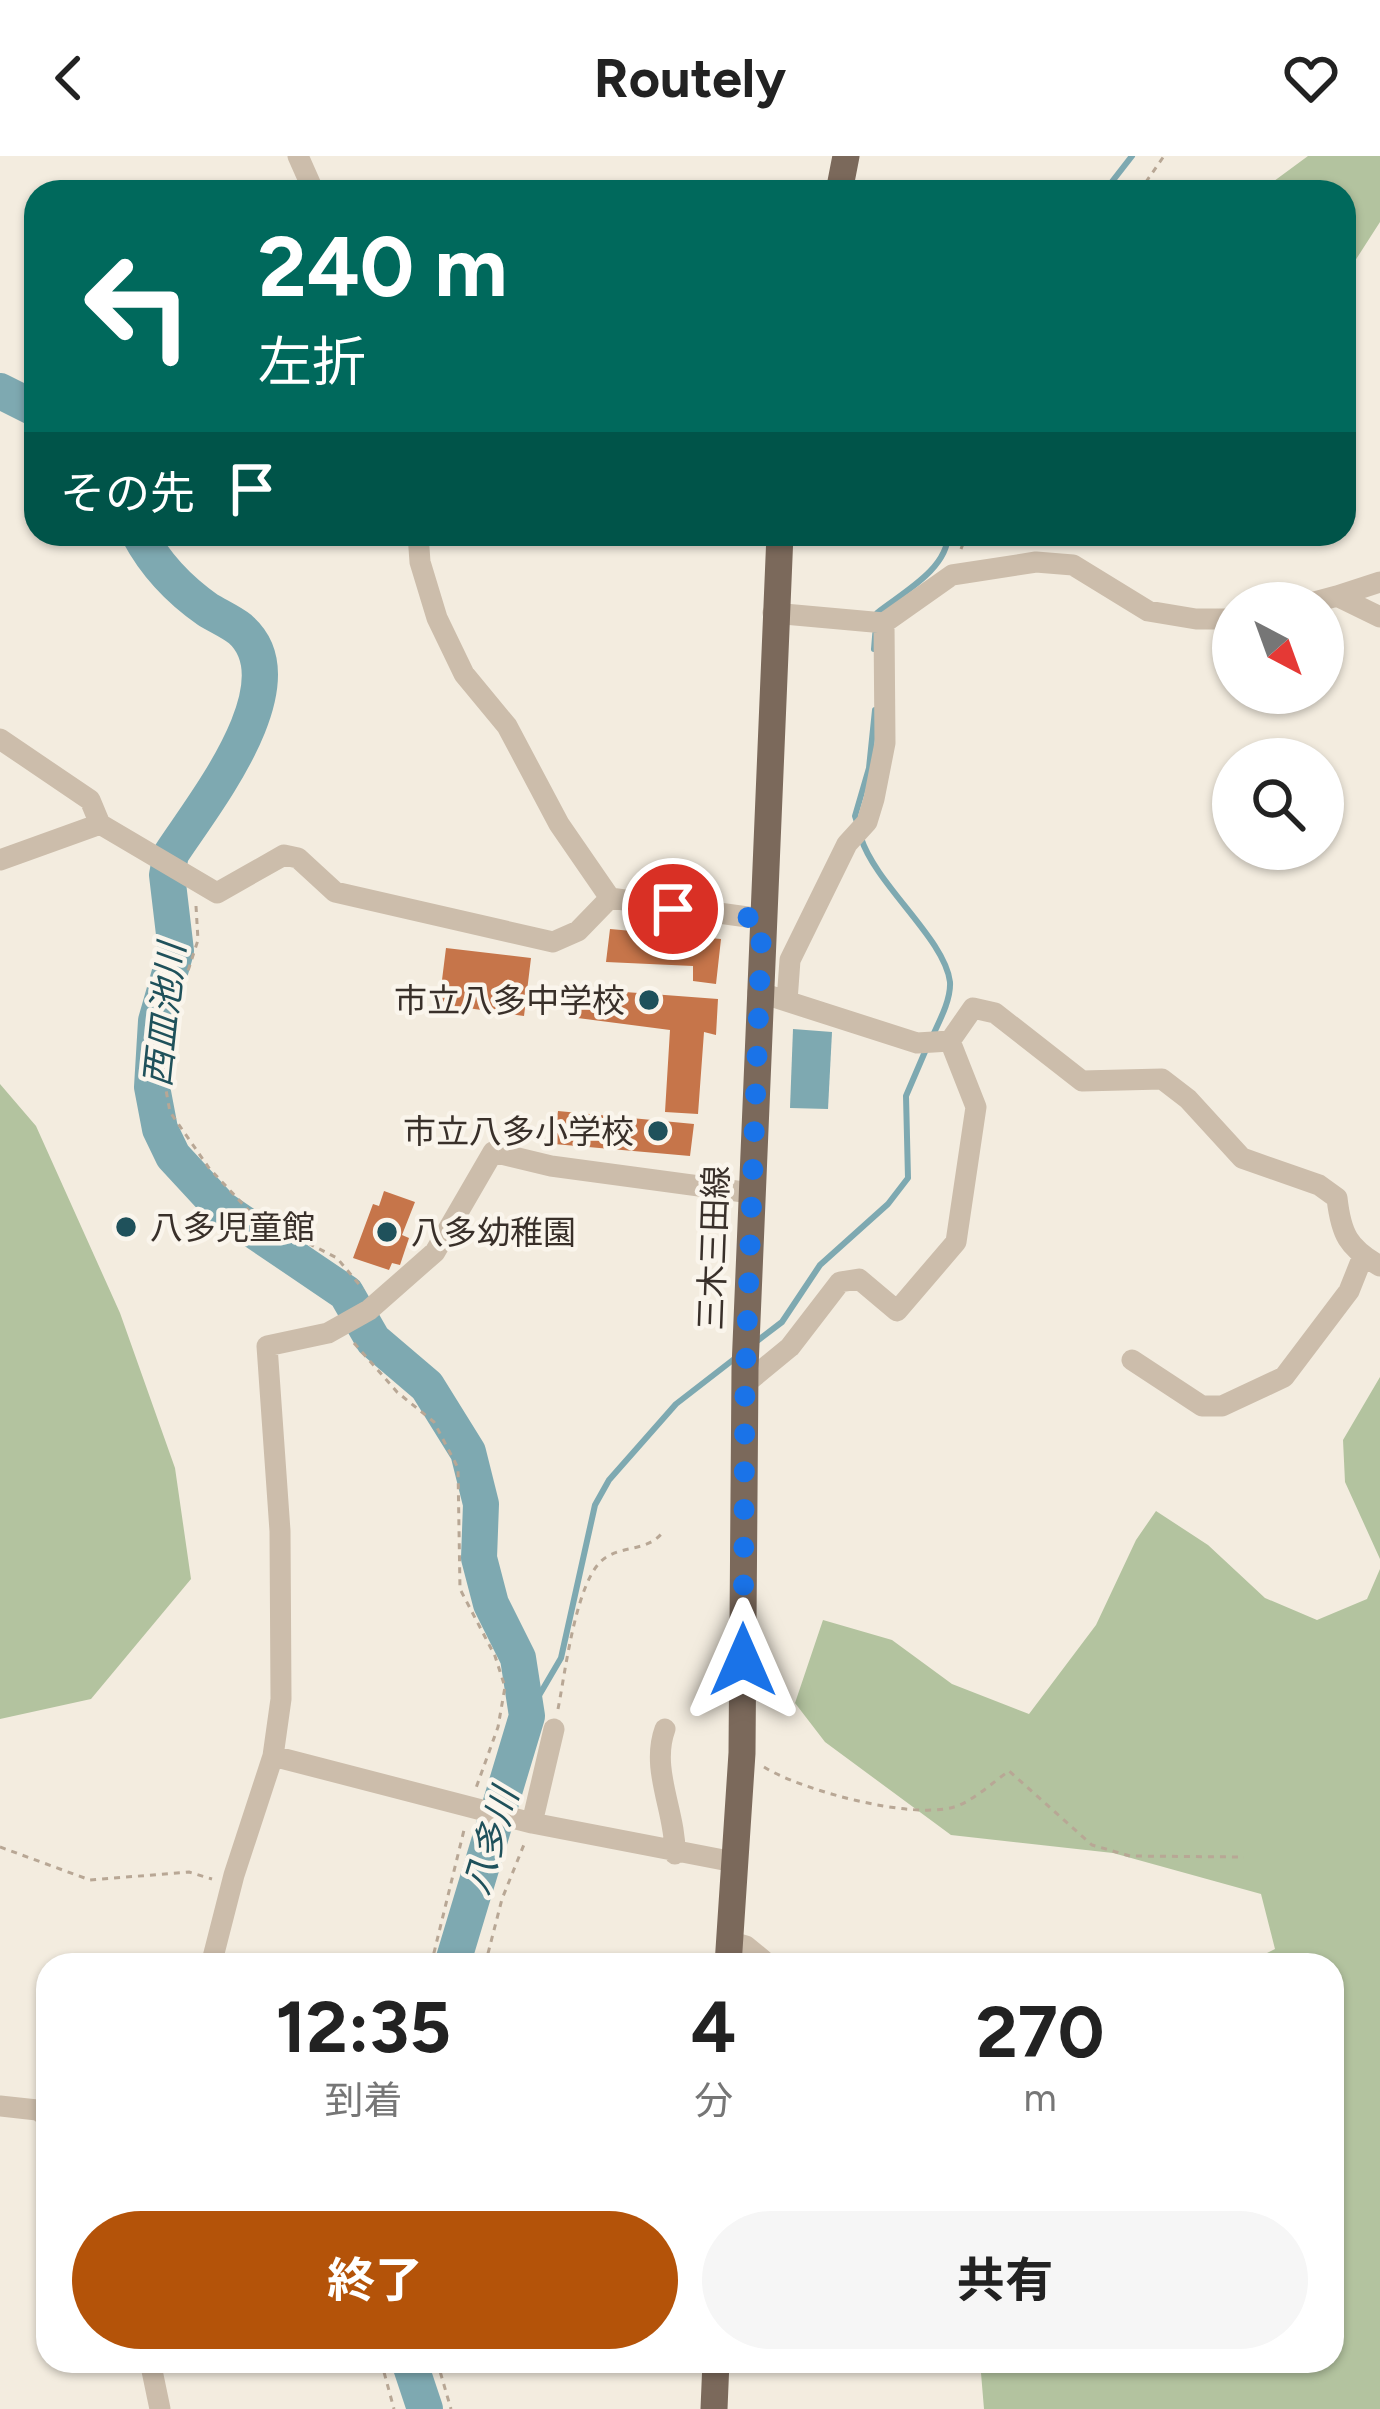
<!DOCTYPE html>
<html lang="ja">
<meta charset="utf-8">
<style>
:root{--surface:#fff;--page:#f6f6f6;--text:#222;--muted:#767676;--accent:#b45309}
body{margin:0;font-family:Figtree,"Noto Sans JP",sans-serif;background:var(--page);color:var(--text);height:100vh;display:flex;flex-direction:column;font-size:45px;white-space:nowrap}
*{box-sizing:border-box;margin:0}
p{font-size:39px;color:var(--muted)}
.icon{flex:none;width:66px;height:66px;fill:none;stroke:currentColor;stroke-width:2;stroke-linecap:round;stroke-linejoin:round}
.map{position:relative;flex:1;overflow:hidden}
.drawer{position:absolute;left:36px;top:1797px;width:1308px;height:420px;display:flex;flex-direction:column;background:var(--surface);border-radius:36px;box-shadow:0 3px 9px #0004}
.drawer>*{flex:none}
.guide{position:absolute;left:24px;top:24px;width:1332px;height:366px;border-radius:36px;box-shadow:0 3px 9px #0004;background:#00695c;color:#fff;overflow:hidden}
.needle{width:78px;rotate:139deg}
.tools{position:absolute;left:1212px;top:426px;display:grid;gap:24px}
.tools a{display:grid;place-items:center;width:132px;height:132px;border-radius:50%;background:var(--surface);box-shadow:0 3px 9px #0004;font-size:60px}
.pin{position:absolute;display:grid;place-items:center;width:102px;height:102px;color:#fff;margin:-51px;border:6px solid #fff;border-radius:50%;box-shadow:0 3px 12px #0007}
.me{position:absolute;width:132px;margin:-66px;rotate:0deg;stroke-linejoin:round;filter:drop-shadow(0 0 9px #0008)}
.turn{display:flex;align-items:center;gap:42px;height:252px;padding:0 36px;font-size:54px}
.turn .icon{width:156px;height:156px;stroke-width:2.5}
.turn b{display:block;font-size:84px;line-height:102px}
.then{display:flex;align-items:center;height:114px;padding:0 36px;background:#0003;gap:24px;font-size:45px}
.eta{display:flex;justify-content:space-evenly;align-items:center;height:204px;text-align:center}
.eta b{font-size:72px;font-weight:700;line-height:84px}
.action{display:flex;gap:24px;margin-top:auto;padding:24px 36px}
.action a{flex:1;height:138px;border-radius:72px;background:var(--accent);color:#fff;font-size:48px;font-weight:700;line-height:138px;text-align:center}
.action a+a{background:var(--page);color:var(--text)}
header{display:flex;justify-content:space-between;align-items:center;height:156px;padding:0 36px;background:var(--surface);font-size:54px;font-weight:700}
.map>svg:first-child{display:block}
</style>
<header><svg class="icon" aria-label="back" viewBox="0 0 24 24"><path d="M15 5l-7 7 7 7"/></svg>Routely<svg class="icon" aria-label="heart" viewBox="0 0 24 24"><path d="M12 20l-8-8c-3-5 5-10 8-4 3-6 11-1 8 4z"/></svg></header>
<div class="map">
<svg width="1380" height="2253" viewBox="0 0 1380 2253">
<rect width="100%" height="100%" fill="#f3ecdf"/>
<path fill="#b3c39f" d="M1308,0H1380V66L1344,122V36H1259Z
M0,928L36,970L120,1157L175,1312L191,1423L91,1543L0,1563Z
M1380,1221V1403L1345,1326L1343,1284Z
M1156,1355L1208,1389L1265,1442L1317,1464L1367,1443L1380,1413V2253H984L980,2205H1332V1809H1243L1275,1793L1261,1738L1113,1697L951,1679L825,1586L795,1547L823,1464L892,1484L952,1528L1029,1558L1096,1469L1136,1384Z"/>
<path fill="#7ea9b1" d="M793,873L832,876L828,953L790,952Z"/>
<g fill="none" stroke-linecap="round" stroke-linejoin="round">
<path stroke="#7ea9b1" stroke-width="6" d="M1104,36L1132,0
M874,493L877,457C902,437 948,413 948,378
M858,669L855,660L869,612L875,554
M861,682C876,729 945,783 950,826C951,843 940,864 933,879
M757,1185L782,1166L820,1109L888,1048L908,1022L906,940L927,891
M527,1560L561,1502L595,1349L609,1324L676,1248L738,1200"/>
<path stroke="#7ea9b1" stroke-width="36" d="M0,235L36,253
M139,378C156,410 178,433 208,454C218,460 231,466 240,473C302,527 202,650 171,698L167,719L176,795L156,865L152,931L160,973L173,1000L222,1053L346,1137L373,1184L427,1230L468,1296L481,1348L479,1402L491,1448L518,1502L527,1560L452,1809
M409,2205L425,2253"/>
</g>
<path fill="#c6754a" d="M610,773L721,783L716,828L693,825V810L606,806Z
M446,792L531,802L524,860L439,848Z
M572,832L718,843L716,879L704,876L698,958L665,956L670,874L570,861Z
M558,955L694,968L690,1000L554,988Z
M384,1035L415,1046L402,1079L409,1082L400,1109L392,1107L389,1114L353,1102L373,1048L379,1050Z"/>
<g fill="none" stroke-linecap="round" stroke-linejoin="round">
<path stroke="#b8a795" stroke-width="3" stroke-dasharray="6 6" stroke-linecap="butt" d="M1139,36L1164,0
M961,393L967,378
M196,750L198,784L160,901L170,956L209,1012L253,1059L337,1102L363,1133
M354,1187L397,1236L434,1266L458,1312L460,1433L495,1500L505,1531L498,1571L476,1632
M558,1553C565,1519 576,1421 605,1402C624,1389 647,1396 663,1376
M764,1611C801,1634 910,1664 954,1651C972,1646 993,1626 1009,1615L1092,1689L1130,1700L1244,1701
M0,1691L90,1724L189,1716L212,1723
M431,1809L465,1670
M485,1809L502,1743L525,1686
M381,2205L394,2253
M437,2205L451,2253"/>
<path stroke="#ccbdab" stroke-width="21" d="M298,0L314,36
M418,378L420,406L437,462L464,518L507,570L559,668L610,742L762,763
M1337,440L1380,426
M1311,447L1337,440L1380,461
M773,457L884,467L952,419L1036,406L1073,409L1148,455L1196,463H1233
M0,583L90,644L100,668
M0,704L100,668L217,737L284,699L298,702L335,736L553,786L578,775L610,742
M758,836L917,887L950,885L973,852L995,857L1082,925L1162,923L1188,943L1242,1002L1319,1029L1337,1042C1341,1078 1348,1092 1380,1110
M787,845L790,804L847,688L867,666L874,643L885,587L884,467
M1132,1204L1202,1250H1222L1284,1221L1349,1135L1363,1100
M745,1228L790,1191L840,1126L859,1123L897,1155L956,1086L976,951L950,885
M665,1573C650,1614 676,1656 675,1698
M273,1600L532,1667L734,1706
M532,1667L554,1573
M729,1785L746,1790L769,1809
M211,1809L234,1719L273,1600L281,1543L280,1375L267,1190L328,1177L369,1154L435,1096L493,996L551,1010L751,1037
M0,1950L37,1954L48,1961
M150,2205L160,2253"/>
<path stroke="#7b695b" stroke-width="27" d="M839,36L846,0
M728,1809L742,1597L745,1212L780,378
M714,2253L716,2205"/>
</g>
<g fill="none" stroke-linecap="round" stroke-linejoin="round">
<path stroke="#1a73e8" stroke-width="21" stroke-dasharray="0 37.8" d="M673,753L762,763L745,1228L743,1504"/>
</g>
<g fill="#1f515b" stroke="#faf5ec" stroke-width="4.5">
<circle cx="649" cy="844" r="12"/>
<circle cx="658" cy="975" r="12"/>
<circle cx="126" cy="1071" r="12"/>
<circle cx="387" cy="1076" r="12"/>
</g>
<g text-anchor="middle" stroke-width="9" stroke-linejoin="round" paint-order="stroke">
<g font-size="33" fill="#39302a" stroke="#faf5ec" text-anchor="end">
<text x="625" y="856">市立八多中学校</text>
<text x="634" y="987">市立八多小学校</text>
<text x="150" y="1083" text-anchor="start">八多児童館</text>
<text x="411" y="1088" text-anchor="start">八多幼稚園</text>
</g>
<g font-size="33" fill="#39302a" stroke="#faf5ec">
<text transform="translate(713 1092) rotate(-88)" y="12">三木三田線</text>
</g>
<g font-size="36" font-style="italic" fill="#1f515b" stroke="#faf5ec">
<text transform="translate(164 859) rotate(-84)" y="13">西皿池川</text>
<text transform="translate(490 1685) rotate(-73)" y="13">八多川</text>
</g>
</g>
</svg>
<div class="tools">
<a><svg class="needle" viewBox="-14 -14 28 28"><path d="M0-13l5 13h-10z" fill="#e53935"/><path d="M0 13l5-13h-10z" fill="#767676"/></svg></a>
<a><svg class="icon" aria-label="search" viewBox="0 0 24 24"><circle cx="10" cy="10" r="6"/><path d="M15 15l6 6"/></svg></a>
</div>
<div class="pin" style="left:673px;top:753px;background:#d93025"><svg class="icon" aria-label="arrive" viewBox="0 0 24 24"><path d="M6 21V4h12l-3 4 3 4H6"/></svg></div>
<svg class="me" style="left:743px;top:1504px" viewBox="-20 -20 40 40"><path d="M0-17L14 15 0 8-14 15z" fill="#1a73e8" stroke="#fff" stroke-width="4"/></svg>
<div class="guide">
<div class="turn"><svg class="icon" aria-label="left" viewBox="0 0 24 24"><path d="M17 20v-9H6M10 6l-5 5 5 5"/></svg><div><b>240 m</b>左折</div></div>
<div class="then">その先<svg class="icon" aria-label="arrive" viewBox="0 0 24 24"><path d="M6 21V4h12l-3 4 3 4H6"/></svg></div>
</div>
<section class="drawer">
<div class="eta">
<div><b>12:35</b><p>到着</p></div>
<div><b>4</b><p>分</p></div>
<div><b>270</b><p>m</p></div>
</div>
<div class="action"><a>終了</a><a>共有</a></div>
</section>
</div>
